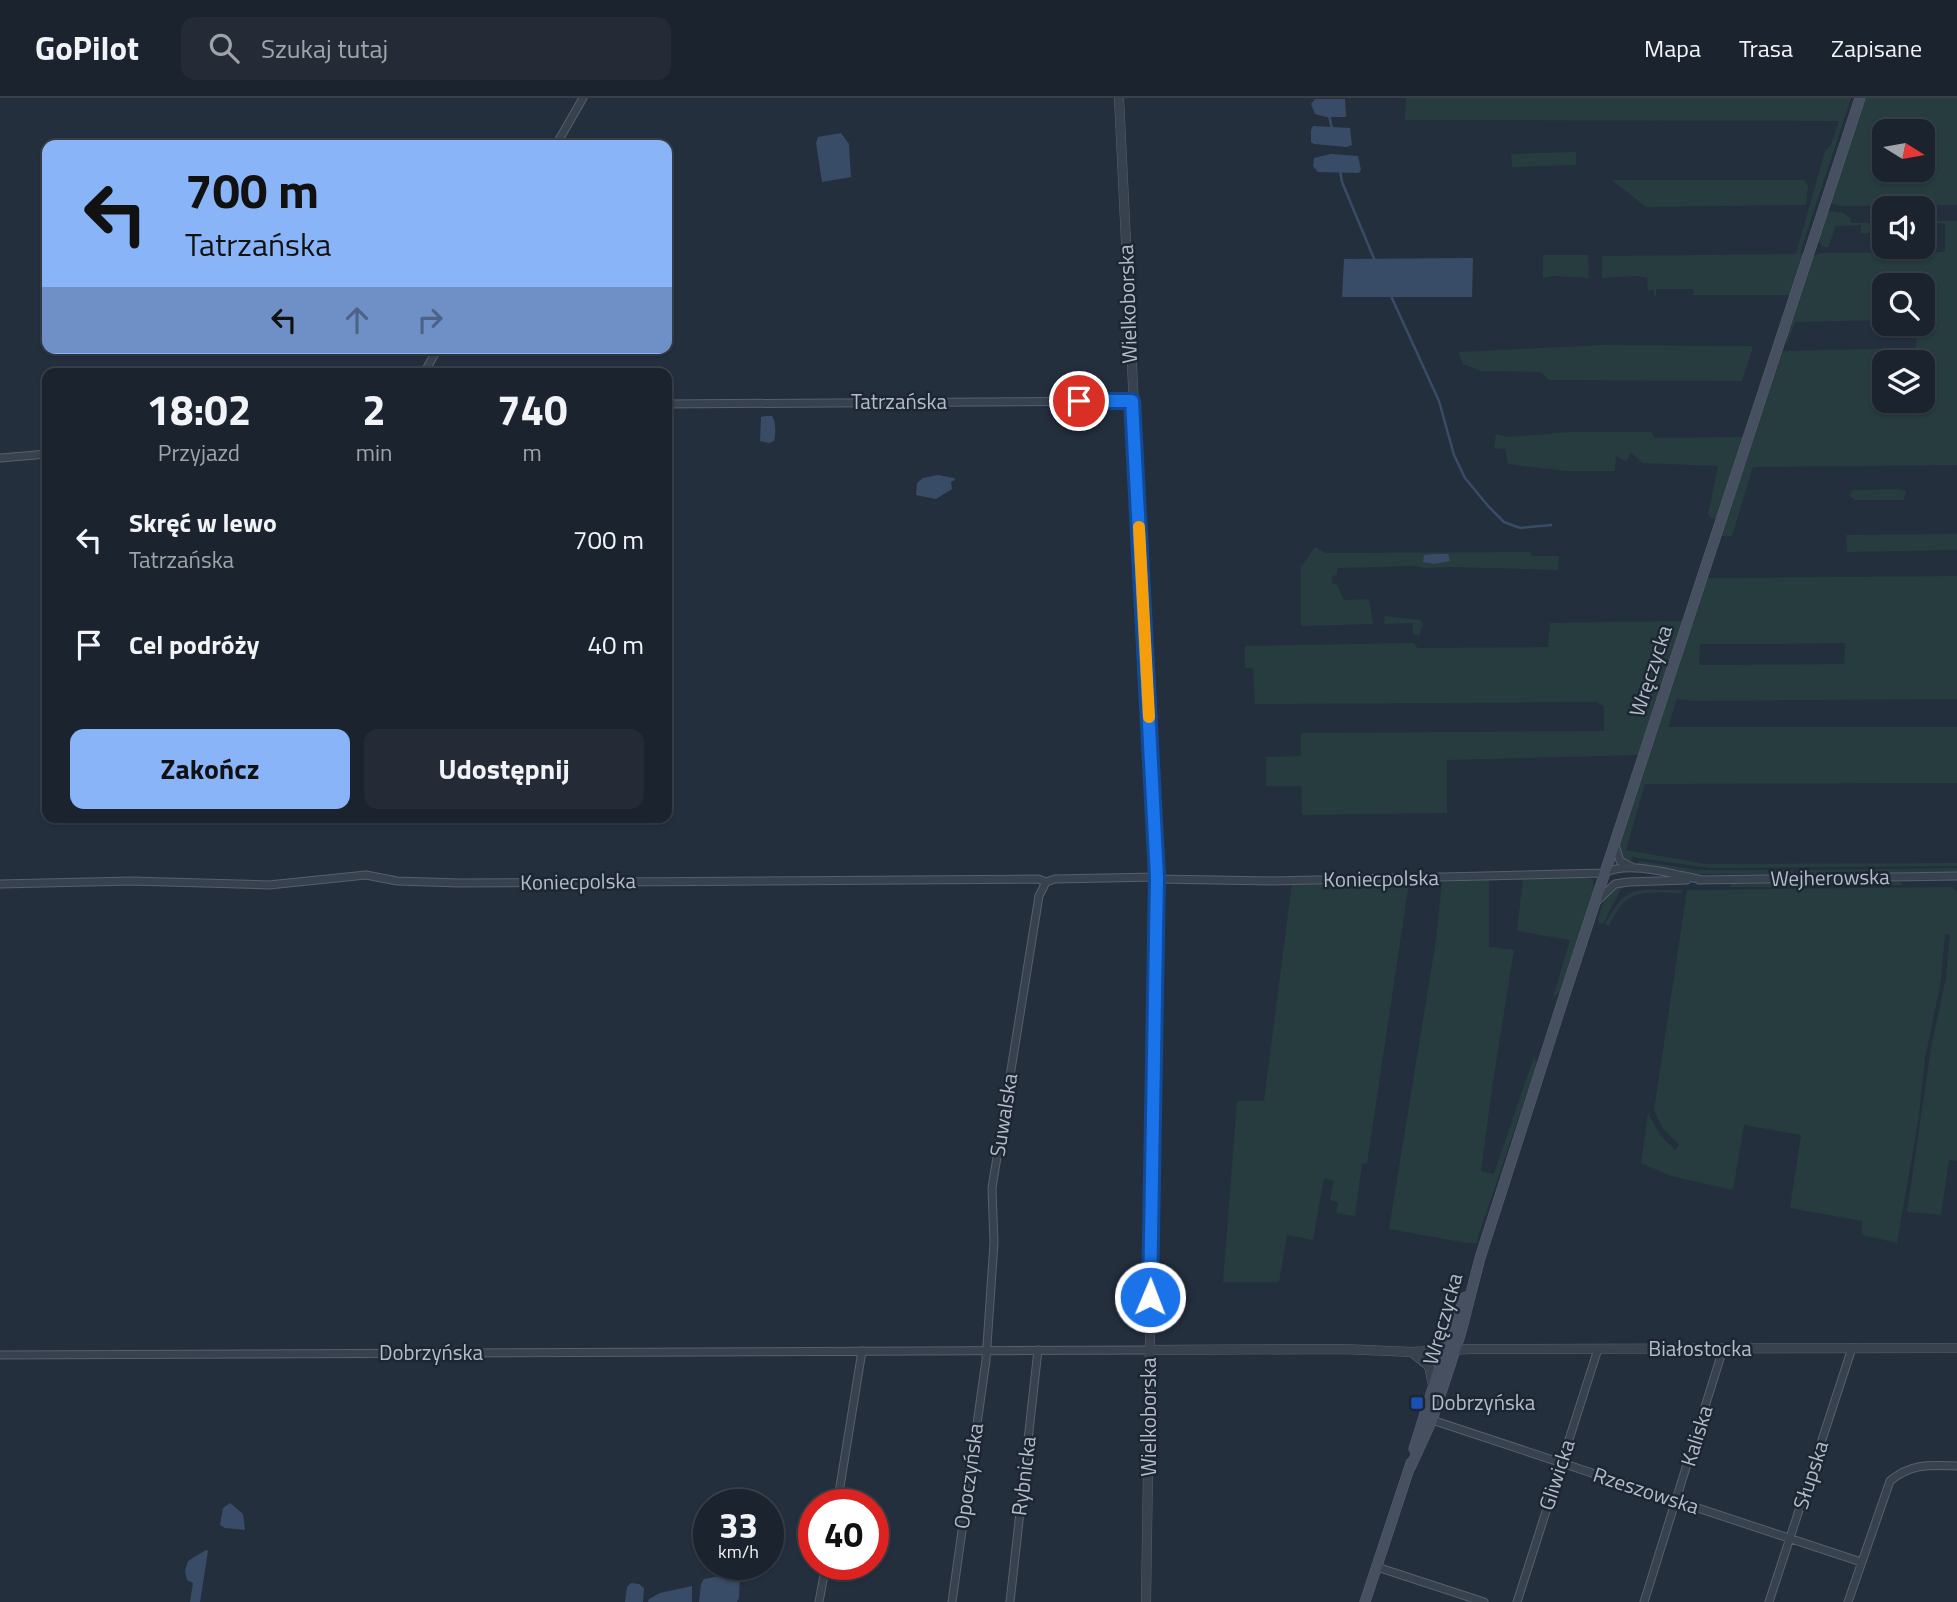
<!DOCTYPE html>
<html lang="pl">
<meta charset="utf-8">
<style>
:root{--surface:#1b232e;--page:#242b36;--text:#f1f3f6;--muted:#a0a4aa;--line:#39404a;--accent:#8ab4f8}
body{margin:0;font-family:"Titillium Web",sans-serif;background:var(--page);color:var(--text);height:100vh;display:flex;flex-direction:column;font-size:26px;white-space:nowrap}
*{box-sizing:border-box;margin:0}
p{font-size:23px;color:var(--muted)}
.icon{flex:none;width:38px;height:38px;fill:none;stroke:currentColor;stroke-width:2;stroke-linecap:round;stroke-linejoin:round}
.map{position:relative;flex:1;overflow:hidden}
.side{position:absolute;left:42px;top:270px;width:630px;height:455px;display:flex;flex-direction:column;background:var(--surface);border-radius:14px;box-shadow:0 2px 5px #0004,0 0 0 2px var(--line)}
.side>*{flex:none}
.hud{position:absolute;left:42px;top:42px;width:630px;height:214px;border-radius:14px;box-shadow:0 2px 5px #0004,0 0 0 2px var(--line);background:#8ab4f8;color:#111;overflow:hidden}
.needle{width:46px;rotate:101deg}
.controls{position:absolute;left:1872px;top:21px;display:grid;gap:14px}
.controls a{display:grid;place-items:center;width:63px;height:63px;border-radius:14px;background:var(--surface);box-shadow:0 2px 5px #0004,0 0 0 2px var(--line);font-size:35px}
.speed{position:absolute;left:693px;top:1391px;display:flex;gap:14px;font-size:35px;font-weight:700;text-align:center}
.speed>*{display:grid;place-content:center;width:91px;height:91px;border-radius:50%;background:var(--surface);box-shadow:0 2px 5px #0004,0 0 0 2px var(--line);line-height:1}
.speed small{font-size:18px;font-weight:400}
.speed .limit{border:10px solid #d22;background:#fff;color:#111}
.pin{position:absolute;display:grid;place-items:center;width:60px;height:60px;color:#fff;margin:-30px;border:4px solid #fff;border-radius:50%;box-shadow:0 2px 7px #0007}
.me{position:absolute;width:77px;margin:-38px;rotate:1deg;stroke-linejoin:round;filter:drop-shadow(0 0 5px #0008)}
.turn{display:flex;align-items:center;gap:24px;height:147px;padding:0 28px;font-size:32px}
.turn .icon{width:91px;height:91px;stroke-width:2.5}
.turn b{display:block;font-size:49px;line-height:60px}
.lanes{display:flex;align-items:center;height:66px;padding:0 28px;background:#0003;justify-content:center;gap:35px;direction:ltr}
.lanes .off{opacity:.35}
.eta{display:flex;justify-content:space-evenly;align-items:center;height:119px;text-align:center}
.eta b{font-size:42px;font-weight:700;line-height:49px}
.primary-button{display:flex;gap:14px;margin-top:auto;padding:14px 28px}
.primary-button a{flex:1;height:80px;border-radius:14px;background:var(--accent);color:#111;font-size:28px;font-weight:700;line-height:80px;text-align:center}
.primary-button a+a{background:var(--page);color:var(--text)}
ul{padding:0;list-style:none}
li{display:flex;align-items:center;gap:21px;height:105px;padding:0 28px}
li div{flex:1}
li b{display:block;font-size:26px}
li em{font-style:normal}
header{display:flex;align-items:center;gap:42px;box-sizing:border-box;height:98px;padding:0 35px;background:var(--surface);border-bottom:2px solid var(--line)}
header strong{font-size:33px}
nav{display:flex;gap:38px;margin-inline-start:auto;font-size:24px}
.search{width:490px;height:63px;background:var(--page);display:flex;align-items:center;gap:18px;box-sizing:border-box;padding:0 24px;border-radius:14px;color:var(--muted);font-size:26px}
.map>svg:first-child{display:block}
</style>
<header>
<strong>GoPilot</strong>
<div class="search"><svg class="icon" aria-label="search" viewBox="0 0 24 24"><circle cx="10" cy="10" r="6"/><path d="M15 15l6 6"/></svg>Szukaj tutaj</div>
<nav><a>Mapa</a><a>Trasa</a><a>Zapisane</a></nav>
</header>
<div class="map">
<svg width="1957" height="1504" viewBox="0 0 1957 1504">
<rect width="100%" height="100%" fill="#242f3e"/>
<path fill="#263c3f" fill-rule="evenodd" d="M1406,0H1851L1800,155L1805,156L1793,192L1789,197H1694L1693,191H1656V198H1654V192H1648L1647,180L1636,178L1602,180V158L1796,156L1825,53L1831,47L1839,23L1405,22Z
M1866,0H1957V107L1840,108L1830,105L1863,5ZM1885,33H1923V72H1885Z
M1576,54V67L1512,69L1511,56Z
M1612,82H1804L1808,89L1806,107L1646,109Z
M1828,113L1843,115L1850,120L1851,125H1882L1883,119H1885V130H1871V135H1861V127L1836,128L1828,149H1824L1818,143Z
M1923,123H1957V367L1753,369L1732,438H1721L1783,253L1916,250L1918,226H1923V187H1885V222L1795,224L1787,246L1786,242L1813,158L1822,155L1945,154V125H1923ZM1885,264H1923V303H1885Z
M1588,157L1589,180L1554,178L1543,180V157Z
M1602,247L1753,248L1742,283L1549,282L1541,274L1481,273L1463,266L1458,254Z
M1569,334H1651L1655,340L1744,339L1717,421L1711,420L1708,416L1718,368L1643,365L1631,355L1626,363L1616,358L1615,373H1567L1508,366L1505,351L1494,350L1496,336L1508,339Z
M1899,391L1906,393L1904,402H1855L1850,398L1852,392Z
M1957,436V452L1847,454L1846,437Z
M1315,449L1326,455L1531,454V458H1559L1558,472L1452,469L1424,470L1415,468L1337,470V476L1332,479V485L1337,487L1344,502L1369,501L1373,526L1301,528V469Z
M1957,478V601L1695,603L1677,601L1668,629H1957V685L1645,686L1626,752L1706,766L1957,765V768L1710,770L1632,759L1630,765L1624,764L1618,749L1707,480ZM1774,546L1845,545L1844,566L1699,567L1700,546Z
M1385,518L1420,522L1423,526L1419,538L1413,536V525L1384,526Z
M1684,523L1640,657L1447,662V715L1302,717L1301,688H1266V659L1301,658V635L1604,633V608L1596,604L1255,606L1253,570H1245V548L1413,545L1418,550L1548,549L1550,525Z
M1640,763L1697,772H1793V776H1696L1636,766Z
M1957,770V774L1802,776L1800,772Z
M1585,779L1593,782L1594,791L1560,894L1553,899L1570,842L1517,833L1523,780Z
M1489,782V849L1514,852L1493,983L1481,1073L1494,1076L1534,958L1537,966L1476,1145H1467L1389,1131L1436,842L1442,784Z
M1409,784L1367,1066L1362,1065L1355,1118L1336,1115L1338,1104L1330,1102L1334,1083L1324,1080L1313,1142L1287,1137L1279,1184H1223L1237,1003H1264L1292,785Z
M1845,784H1901L1902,787L1844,788Z
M1797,785L1798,789H1730L1731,786Z
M1623,787L1603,826L1599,825L1598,821C1603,805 1605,792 1623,787Z
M1953,789V792H1957V1063L1949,1062L1941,1117L1907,1114L1931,950L1946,880L1950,836H1945L1941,882L1925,961L1918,1024L1897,1145L1862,1137V1123L1790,1110L1801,1037L1744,1027L1733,1092L1671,1078L1641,1065L1648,1015L1660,1037L1675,1052L1679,1047L1663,1031L1654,1012L1687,792Z
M1682,792V795C1643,795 1627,788 1609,828L1605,826C1629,783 1637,793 1682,792Z"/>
<path fill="#394c67" d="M1315,1H1345L1346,19H1326L1315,16L1311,6Z
M1313,28L1350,30L1352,47L1347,49L1314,46L1311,44V32Z
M841,35L849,46L851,79L822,84L816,45L818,39Z
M1331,56L1358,58L1361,72L1359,75L1318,74L1313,68L1314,60Z
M1473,160L1472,199H1342L1344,161Z
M766,318H772C776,324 776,335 774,343L769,345L760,343L761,319Z
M938,377L954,380L955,382L951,384L952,391L936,401L916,397L917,385L923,380Z
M1435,456H1448L1450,463L1434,466L1423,464L1424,457Z
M230,1405L243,1416L245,1432L225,1430L220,1427L223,1410Z
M206,1452L208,1453L200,1504H190L193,1485L187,1482L185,1473L188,1463Z
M735,1475L740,1476L739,1500L737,1504H699L701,1486L704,1481Z
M631,1485L639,1486L644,1490L643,1504H625L627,1489Z
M692,1488V1504H648L649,1501L660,1495Z"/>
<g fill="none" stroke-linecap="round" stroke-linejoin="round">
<path stroke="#394c67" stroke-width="2.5" d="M1329,17L1332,31
M1340,72L1342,84L1375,163
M1391,198L1439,303L1454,357L1465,380L1489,409L1504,424L1520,430L1551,427"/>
<g stroke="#565f6c" stroke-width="9">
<path id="minor" d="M556,47L583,0
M424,275L438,250
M667,306L1132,303
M0,360L47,356
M1615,747L1620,763L1632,769
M1157,781L1273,783L1604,775C1630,762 1675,777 1703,782
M1699,782L1957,778
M0,786L132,783L269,787L366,777L397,783L459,785L1038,781L1046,784L1055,781L1157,779
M1597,803L1615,786L1628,784L1687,782
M0,1257L1150,1252
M1432,1322L1861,1464
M837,1407L862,1253
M1377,1469L1484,1504
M819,1504L826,1466
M952,1504L986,1262L994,1145L992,1090L1039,798L1046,784
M1010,1504L1038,1252
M1517,1504L1598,1251
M1644,1504L1723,1251
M1769,1504L1852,1250
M1848,1504L1890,1383C1911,1365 1930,1367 1957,1368"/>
</g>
<g stroke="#565f6c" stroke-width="10">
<path id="tertiary" d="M1119,0L1157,781L1146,1504
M1150,1252L1342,1251L1412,1254L1470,1251L1957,1250
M1413,1255L1429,1268L1433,1287"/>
</g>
<g stroke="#565f6c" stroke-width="11">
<path id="secondary" d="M1414,1351L1444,1254L1465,1199
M1410,1370L1432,1322L1461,1234L1480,1160L1562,905L1860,0
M1365,1504L1411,1365"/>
</g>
<use href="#minor" stroke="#38414e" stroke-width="7"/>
<use href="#tertiary" stroke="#38414e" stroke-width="9"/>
<use href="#secondary" stroke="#465061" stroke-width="10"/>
</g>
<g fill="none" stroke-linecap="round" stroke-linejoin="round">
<g stroke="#114b97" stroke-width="18">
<path id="route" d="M1079,303H1132L1157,779L1150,1199"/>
</g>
<use href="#route" stroke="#1a73e8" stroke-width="12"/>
<path stroke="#f59e0b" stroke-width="12" d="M1139,429L1149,619"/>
</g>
<rect fill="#1a4fb4" stroke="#1d2633" stroke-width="2.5" x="1410" y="1298" width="14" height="14" rx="3.5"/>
<g text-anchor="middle" stroke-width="5" stroke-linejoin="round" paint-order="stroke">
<g font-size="21" fill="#b4bcc9" stroke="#1d2633">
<text transform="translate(1128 206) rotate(-92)" y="7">Wielkoborska</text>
<text x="899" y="311">Tatrzańska</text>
<text transform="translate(1651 573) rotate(-72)" y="7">Wręczycka</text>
<text transform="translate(1830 780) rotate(-1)" y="7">Wejherowska</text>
<text transform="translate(1381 781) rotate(-1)" y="7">Koniecpolska</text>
<text transform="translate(578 784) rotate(-1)" y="7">Koniecpolska</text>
<text transform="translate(1004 1017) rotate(-81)" y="7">Suwalska</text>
<text transform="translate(1443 1221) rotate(-74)" y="7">Wręczycka</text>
<text x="1700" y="1258">Białostocka</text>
<text x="431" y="1262">Dobrzyńska</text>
<text transform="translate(1149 1319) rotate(-90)" y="7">Wielkoborska</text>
<text transform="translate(1697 1338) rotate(-73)" y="7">Kaliska</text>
<text transform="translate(1557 1377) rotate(-72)" y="7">Gliwicka</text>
<text transform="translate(1811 1377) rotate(-72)" y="7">Słupska</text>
<text transform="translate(969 1378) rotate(-82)" y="7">Opoczyńska</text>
<text transform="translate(1024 1378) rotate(-83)" y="7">Rybnicka</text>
<text transform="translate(1646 1393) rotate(18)" y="7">Rzeszowska</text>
</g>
<g font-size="21" fill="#b4bcc9" stroke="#1d2633" text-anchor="start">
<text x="1431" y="1312">Dobrzyńska</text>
</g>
</g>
</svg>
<div class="controls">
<a><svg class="needle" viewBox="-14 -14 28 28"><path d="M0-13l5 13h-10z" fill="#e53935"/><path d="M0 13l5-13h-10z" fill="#a0a4aa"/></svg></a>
<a><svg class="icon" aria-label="sound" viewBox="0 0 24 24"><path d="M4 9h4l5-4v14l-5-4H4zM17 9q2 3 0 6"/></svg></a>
<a><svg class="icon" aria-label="search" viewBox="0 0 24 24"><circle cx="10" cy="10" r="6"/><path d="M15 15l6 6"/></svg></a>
<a><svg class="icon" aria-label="layers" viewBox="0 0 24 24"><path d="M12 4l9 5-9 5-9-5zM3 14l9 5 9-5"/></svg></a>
</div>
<div class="speed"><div>33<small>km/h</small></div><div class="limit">40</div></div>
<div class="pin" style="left:1079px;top:303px;background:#d93025"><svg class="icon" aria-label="arrive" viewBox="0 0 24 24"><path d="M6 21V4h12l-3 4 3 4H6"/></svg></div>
<svg class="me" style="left:1150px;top:1199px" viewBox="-20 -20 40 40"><circle r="17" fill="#1a73e8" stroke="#fff" stroke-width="3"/><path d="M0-11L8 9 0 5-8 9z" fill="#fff"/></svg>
<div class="hud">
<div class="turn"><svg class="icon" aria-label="left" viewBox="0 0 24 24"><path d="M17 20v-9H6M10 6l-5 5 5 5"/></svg><div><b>700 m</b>Tatrzańska</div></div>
<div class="lanes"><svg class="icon" aria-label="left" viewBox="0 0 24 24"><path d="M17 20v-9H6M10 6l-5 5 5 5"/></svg><svg class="icon off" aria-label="ahead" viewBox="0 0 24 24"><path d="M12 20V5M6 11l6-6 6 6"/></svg><svg class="icon off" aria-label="right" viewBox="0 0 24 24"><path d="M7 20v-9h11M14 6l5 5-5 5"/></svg></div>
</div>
<section class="side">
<div class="eta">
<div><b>18:02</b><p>Przyjazd</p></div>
<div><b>2</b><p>min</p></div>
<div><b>740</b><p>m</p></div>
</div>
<ul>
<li><svg class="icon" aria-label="left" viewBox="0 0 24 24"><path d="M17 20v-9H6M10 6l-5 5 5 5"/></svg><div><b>Skręć w lewo</b><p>Tatrzańska</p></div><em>700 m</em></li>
<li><svg class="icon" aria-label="arrive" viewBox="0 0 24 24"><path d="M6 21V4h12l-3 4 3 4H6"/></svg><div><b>Cel podróży</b></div><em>40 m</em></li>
</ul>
<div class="primary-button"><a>Zakończ</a><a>Udostępnij</a></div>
</section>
</div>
